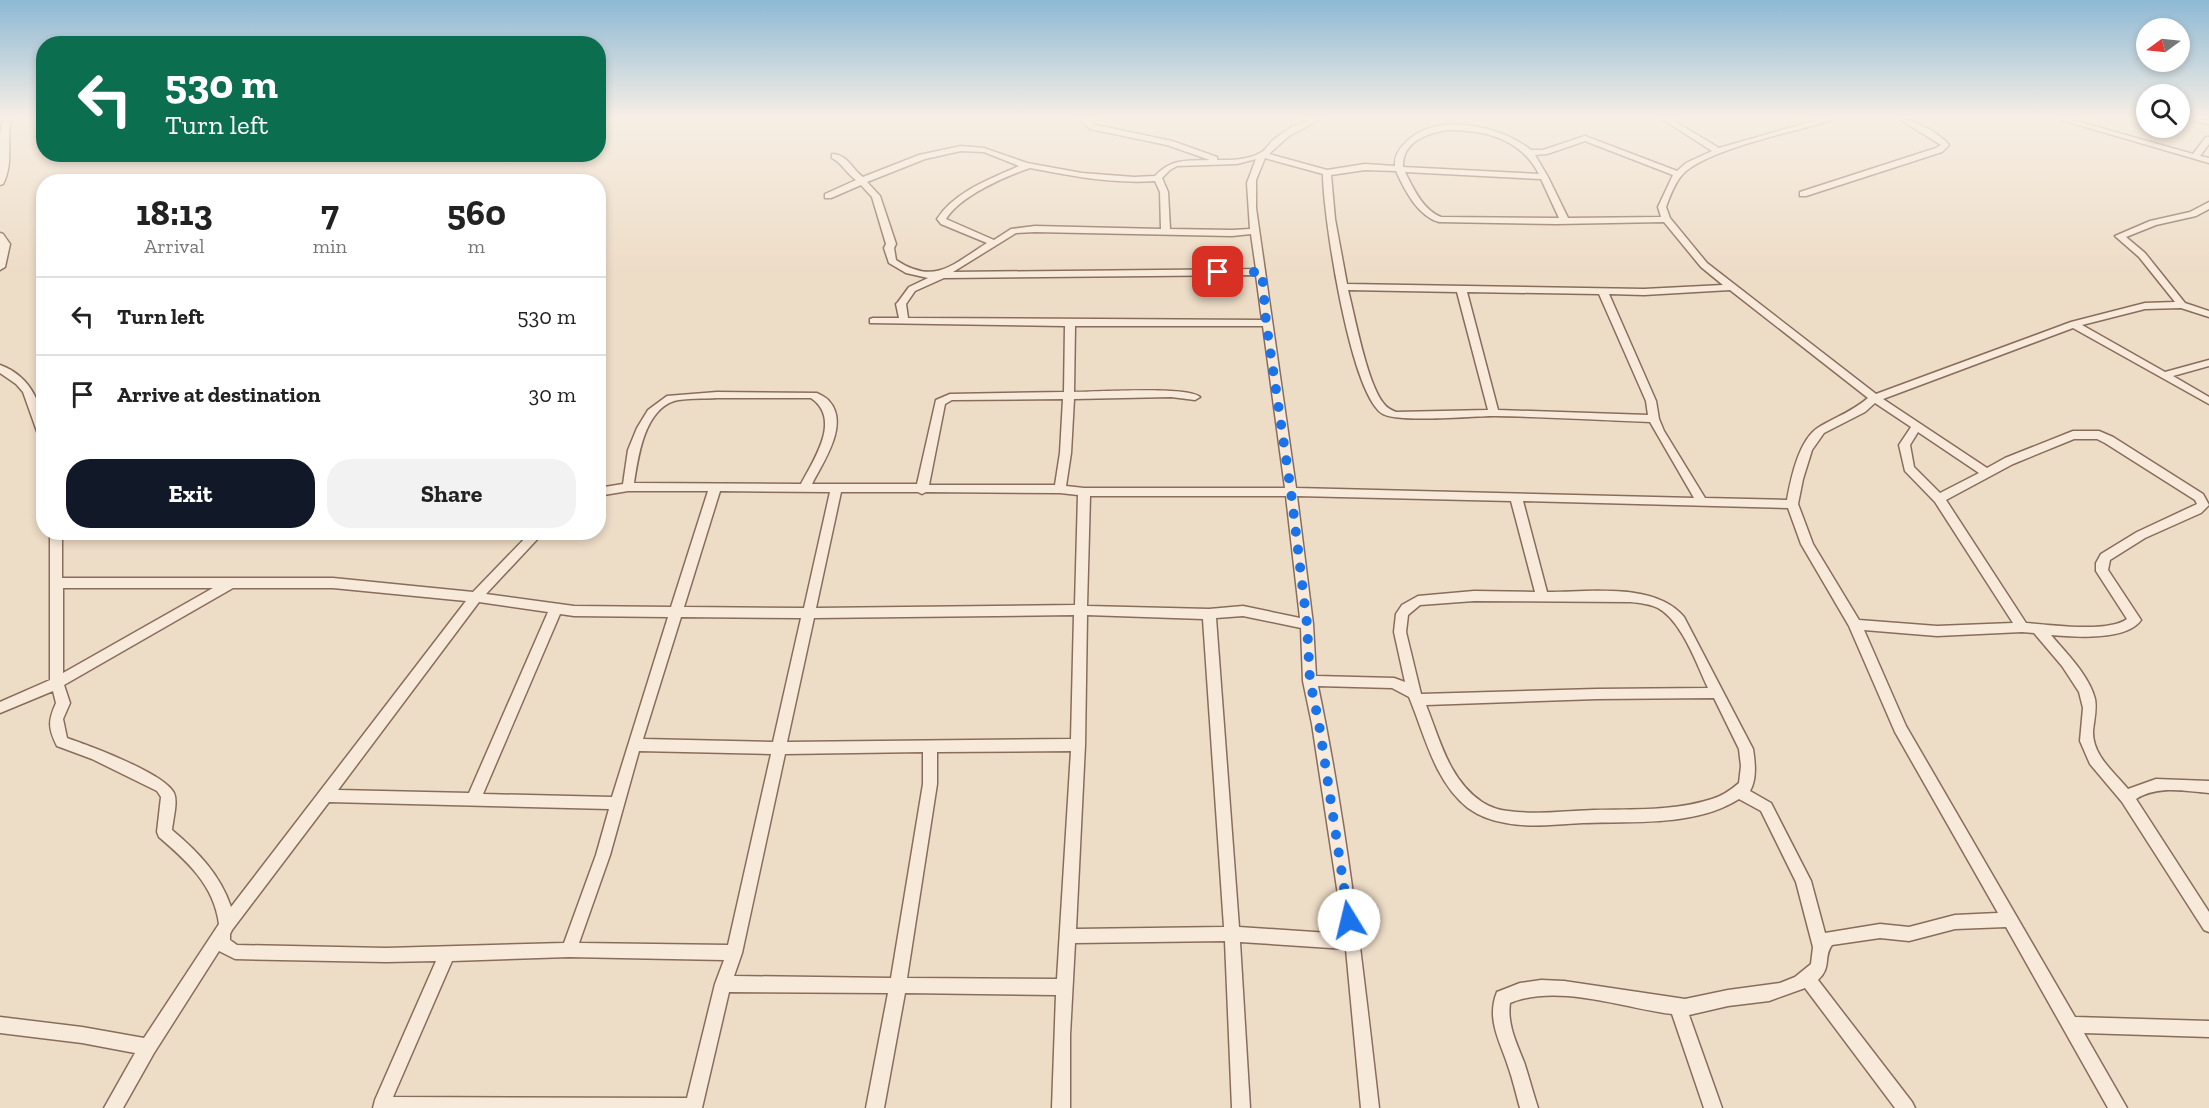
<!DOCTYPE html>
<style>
:root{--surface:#fff;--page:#f2f2f2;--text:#222;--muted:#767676;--line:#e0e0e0;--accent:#111827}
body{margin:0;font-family:"Zilla Slab",serif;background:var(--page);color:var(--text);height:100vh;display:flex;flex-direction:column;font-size:22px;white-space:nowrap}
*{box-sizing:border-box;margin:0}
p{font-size:20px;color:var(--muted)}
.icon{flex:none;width:33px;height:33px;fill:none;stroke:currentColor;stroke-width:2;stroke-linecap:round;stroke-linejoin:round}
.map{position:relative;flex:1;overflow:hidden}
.side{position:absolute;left:36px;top:174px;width:570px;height:366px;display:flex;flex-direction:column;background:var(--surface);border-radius:24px;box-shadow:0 3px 9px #0003}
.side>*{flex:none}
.hud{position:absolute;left:36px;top:36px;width:570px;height:126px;border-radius:24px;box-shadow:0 3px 9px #0003;background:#0b6e4f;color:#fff;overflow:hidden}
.needle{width:39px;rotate:255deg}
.controls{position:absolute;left:2136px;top:18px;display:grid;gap:12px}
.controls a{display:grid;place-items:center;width:54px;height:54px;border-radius:50%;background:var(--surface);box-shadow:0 3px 9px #0003;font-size:30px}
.pin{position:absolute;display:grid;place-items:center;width:51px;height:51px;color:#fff;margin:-26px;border-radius:12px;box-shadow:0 3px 9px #0006}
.me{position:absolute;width:66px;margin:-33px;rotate:351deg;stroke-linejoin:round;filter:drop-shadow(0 0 4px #0008)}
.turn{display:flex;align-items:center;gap:21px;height:126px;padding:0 30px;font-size:27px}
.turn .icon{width:78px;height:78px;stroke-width:2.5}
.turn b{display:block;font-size:42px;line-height:51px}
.eta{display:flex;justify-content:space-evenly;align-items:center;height:102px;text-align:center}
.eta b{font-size:36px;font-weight:800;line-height:42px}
.button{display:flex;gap:12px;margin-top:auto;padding:12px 30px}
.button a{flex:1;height:69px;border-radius:24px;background:var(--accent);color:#fff;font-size:24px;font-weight:800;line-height:69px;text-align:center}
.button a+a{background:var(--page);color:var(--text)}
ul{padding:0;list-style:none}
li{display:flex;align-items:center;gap:18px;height:78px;padding:0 30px;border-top:2px solid var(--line)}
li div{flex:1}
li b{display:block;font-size:22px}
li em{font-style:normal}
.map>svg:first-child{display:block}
</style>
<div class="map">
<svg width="2209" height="1108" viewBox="0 0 2209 1108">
<rect width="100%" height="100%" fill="#eddcc6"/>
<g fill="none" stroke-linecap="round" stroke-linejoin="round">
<g stroke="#896d5c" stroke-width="3">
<path id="minor" d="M3,119H11C6,141 14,163 3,184L0,185V134Z
M1079,119H1087L1096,125L1172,141L1217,157V160C1231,160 1248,160 1260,153C1265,151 1269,144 1273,140C1287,129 1303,119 1321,119L1289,136L1269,154L1327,170L1365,164L1395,166C1394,156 1399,149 1406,142C1437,111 1501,126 1531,150H1543L1585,136L1677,171L1686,163L1712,151L1662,119H1671L1719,148L1820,119H1831L1830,121C1795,131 1706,150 1683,174C1675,182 1670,196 1666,207L1670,218L1707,263L1876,394L2071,322L2145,303L2175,302L2139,257L2115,236L2150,221L2190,212L2209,202V209L2196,216L2156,225L2126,237L2145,253L2185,303L2209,311V317L2181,308L2145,309L2082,325L2165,372L2209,360V366L2173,376L2209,397V404L2073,328L1883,399L1987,468L2005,458L2073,431H2099L2113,437L2203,494L2209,505L2201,513L2145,538L2110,560L2108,570L2139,617L2141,620C2127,641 2074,637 2051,635C2066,653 2089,675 2095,699C2097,710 2094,720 2093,731C2092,755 2114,772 2128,789L2156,779L2209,781V793C2185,791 2157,785 2136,799L2209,912V932L2204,930L2122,802L2090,764L2080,741L2083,708L2079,692L2062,666L2034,633L2022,632L1937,636L1864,630L1906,726L2075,1017L2209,1021V1037L2084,1033L2127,1108H2108L2006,927L1955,929L1909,941L1880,938L1832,945C1823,957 1832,967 1818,980L1912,1102L1915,1108H1895L1805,988L1769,1001L1728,1006L1689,1015L1722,1108H1704L1672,1014C1624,1008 1557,983 1510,1003C1507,1024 1516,1042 1524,1062C1529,1077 1533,1093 1538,1108H1520C1516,1094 1513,1080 1508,1066C1500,1041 1486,1019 1497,992L1520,983L1541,980L1564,981L1685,999L1728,990L1780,983L1795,977L1811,964L1813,947L1796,882L1761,811L1739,799C1695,827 1633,821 1583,823C1557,824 1531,828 1506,823C1493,821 1479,816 1468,808C1434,781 1425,735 1409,697L1392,688L1318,686C1347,825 1363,967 1379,1108H1361L1346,949L1240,942L1250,1108H1232L1225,941L1075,943L1070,1035V1108H1052L1056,995L905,993L884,1108H866L888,993L729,992L702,1108H373L375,1100L436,961L386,962L235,959L219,951L154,1053L123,1108H104L135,1053L82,1043L0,1033V1017L82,1027L144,1038L219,924C214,885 187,861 159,837L157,832L161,797L157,791L92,759L57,746C48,728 48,721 56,703L53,691L0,713V702L50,680V532H62V578H333L473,592L531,532H544L486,594L574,606L671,607L708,491H628L598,496V488L623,484L628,450L637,428L648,410L667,396L717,392L817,393C820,395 826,397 829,401C850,424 823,462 812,484H917L936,400L950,394L1064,392L1065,326L870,323V319L873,318H899L896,304L898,302L909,287L928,278L906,273L889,263L884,248L886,244L872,197L861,185L831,198H825V194L856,180C846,173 842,163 832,158V154C847,154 852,169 863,177L919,155L961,146L984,148L1027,163L1082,173L1134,177L1155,176C1172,158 1187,161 1210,160L1167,145L1090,129ZM1447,130C1485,130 1520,138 1539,174L1403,167C1402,142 1427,133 1447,130ZM1585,141L1673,175L1658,207L1661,217L1568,218L1548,177L1535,155L1547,154ZM961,151L984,152L1019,166C990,179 954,192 937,219L941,224L987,243C953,264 935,286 896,260L894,248L896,244L880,196L867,182L925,159ZM1265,158L1323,174C1323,214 1350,395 1383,414C1399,423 1472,416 1495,416C1547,417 1599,420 1650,422L1694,498L1296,488L1256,208V180ZM1256,159L1247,183L1250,229L1232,230L1170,229L1168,192L1162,178L1170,170L1177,166L1237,164ZM1030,168C1072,176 1112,184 1155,181L1160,192L1161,229L1035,226L1011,229L994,240L946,219C960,196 1006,176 1030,168ZM1365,170L1396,171C1405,191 1418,216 1439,222L1556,224L1664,222L1701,267L1723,285L1644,289L1347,284L1335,219L1331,175ZM1405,172L1541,179L1559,218L1441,217C1423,210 1413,188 1405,172ZM1035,232L1232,236L1251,234L1256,269L953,272L1016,233ZM1256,275L1262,320L908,318L906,304L915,291L944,278ZM1348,290L1457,292L1488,410L1396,412C1391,410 1387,408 1384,404C1367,384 1355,317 1348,290ZM1730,290L1868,398C1853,411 1836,417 1819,427C1799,439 1791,478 1787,500L1705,498L1664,431L1659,419L1656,401L1609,294L1644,295ZM1467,292L1599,294L1646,401L1648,415L1498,410ZM1075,326H1263L1285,488H1084L1066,486L1071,453L1074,399L1171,397L1195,400L1200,397C1187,386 1097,392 1074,392ZM717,398H811C842,419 814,459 801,484L634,483C638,457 644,411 674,401C685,398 705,399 717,398ZM1063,399L1060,453L1055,485H929L945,404L952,400ZM1875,403L1911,427L1899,445L1905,471L1935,502L2013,623L1937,626L1859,620L1813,544L1798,504L1803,479L1812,450L1824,433L1865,412ZM1918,432L1979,473L1940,493L1914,467L1910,445ZM2074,439H2097L2105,443L2195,500L2197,504L2137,532L2101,554L2096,563V571L2127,619C2108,633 2050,625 2026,623L1946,500L2013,464ZM720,491L830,492L804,608L684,607ZM841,492H918L922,494L926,492L1060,493L1078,495L1075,605L816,608ZM1090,496H1286L1300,618L1243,606L1209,609L1087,606ZM1297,496L1511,501L1535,592L1474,591L1418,596L1402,605L1396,614L1394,632L1405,682L1394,678L1316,676L1313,624ZM1523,501L1788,508L1801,544L1849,626L1895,732L1998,913L1955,915L1909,927L1880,924L1825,933L1811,881L1771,803L1750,791C1757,779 1755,762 1753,749L1684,617C1655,582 1589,592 1547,592ZM63,588H213L63,673ZM233,588H333L466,601L231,907C220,874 197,851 172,830C173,819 178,802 174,793C164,773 90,746 67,738L63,719L70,703L64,685ZM1474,601L1631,602C1640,603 1650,604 1658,608C1682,621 1697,665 1708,688L1597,689L1421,694L1406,632L1408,615L1420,605ZM479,602L548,612L469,793L338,790ZM560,614L574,616L668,617L612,797L483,794ZM1074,615L1071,739L787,742L814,618ZM1087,615L1203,619L1224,927L1076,929L1085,745ZM1243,616L1301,628L1303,681L1312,724L1344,934L1239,927L1216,618ZM681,617L801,618L773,742L643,739ZM1714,698L1739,749L1741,766L1739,783C1731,790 1722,796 1712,799C1675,811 1632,809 1594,810C1565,811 1536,815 1508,811C1498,810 1490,807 1482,802C1449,780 1440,740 1426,705L1597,699ZM639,751L771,754L728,945L579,943L610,855ZM1071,751L1057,979L907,978L937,784V752ZM923,752V784L891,978L734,976L742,953L785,754ZM329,802L609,809L596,855L564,943L386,948L237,945L230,940V934L232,930ZM569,957L724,960L715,984L687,1098L393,1097L452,961Z
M1899,119C1912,118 1941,134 1949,145L1942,152L1806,196H1800V192L1936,148L1941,145Z
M2058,119H2069L2193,154L2206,137H2209V144L2200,156L2209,158V163Z
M2191,119L2209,120V124L2192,121Z
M0,233L3,234L10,244L5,267L0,270Z
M0,365C33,377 44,408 44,440L39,437L23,392L16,384L0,373Z"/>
</g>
<use href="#minor" fill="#f8eada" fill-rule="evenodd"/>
</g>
<linearGradient id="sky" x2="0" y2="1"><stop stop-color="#8eb9d4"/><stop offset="0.43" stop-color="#f7efe5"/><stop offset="1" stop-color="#f7efe5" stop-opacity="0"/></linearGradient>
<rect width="2209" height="274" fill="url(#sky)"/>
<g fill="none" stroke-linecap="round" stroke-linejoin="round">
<path stroke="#1a73e8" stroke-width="10" stroke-dasharray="0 18" d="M1218,272H1262L1266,322L1291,492L1307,624L1310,681L1319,724L1349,920"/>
</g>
</svg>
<div class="controls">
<a><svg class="needle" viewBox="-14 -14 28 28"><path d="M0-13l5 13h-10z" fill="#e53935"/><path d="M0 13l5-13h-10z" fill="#767676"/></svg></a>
<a><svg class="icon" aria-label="search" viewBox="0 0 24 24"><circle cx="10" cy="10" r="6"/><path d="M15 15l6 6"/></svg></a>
</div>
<div class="pin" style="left:1218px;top:272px;background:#d93025"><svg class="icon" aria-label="arrive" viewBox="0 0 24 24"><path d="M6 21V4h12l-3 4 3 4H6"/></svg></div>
<svg class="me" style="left:1349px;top:920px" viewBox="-20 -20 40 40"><circle r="19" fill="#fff"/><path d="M0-13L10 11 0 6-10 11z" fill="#1a73e8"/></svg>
<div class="hud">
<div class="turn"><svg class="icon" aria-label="left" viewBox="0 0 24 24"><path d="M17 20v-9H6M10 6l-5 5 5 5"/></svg><div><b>530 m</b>Turn left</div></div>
</div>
<section class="side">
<div class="eta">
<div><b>18:13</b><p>Arrival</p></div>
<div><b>7</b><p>min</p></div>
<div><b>560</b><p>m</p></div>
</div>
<ul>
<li><svg class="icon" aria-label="left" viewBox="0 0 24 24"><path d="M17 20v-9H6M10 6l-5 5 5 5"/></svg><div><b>Turn left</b></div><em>530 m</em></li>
<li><svg class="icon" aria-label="arrive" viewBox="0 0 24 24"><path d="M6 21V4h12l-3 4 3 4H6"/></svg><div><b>Arrive at destination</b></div><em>30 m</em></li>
</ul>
<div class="button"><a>Exit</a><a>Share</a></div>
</section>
</div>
